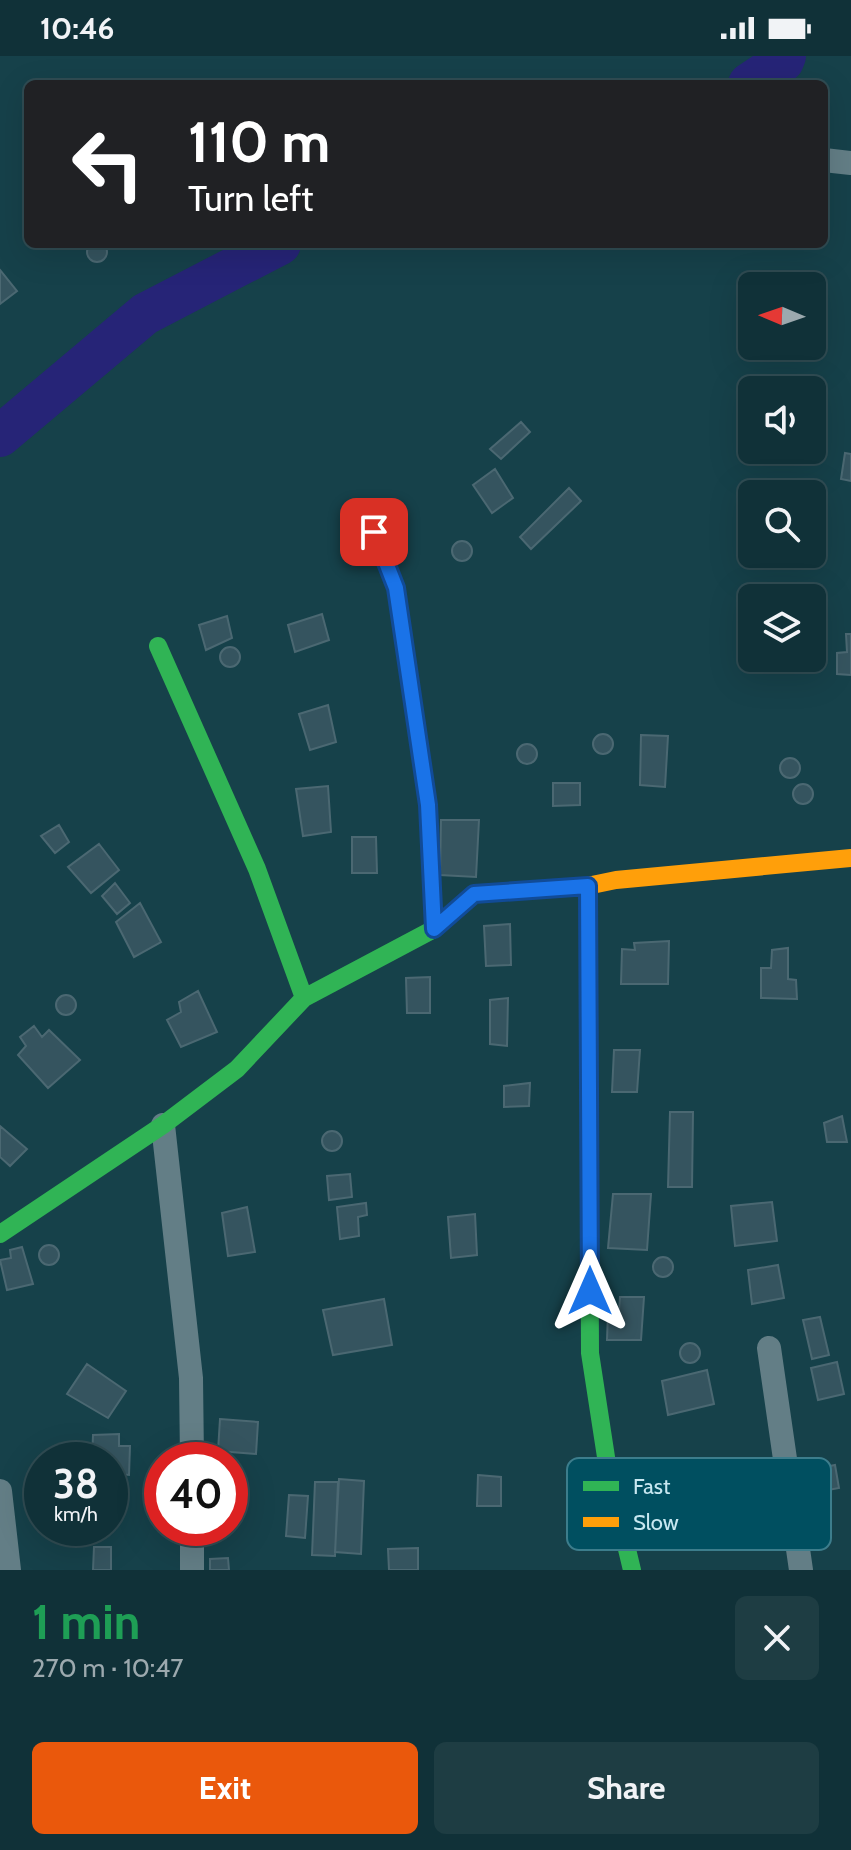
<!DOCTYPE html>
<meta charset="utf-8">
<style>
:root{--surface:#103138;--page:#1e3d43;--text:#f1f3f6;--muted:#9ca9ae;--line:#304c53;--accent:#ea580c}
body{margin:0;font-family:Cabin,sans-serif;background:var(--page);color:var(--text);height:100vh;display:flex;flex-direction:column;font-size:30px;white-space:nowrap}
*{box-sizing:border-box;margin:0}
p{font-size:26px;color:var(--muted)}
.icon{flex:none;width:44px;height:44px;fill:none;stroke:currentColor;stroke-width:2;stroke-linecap:round;stroke-linejoin:round}
.map{position:relative;height:1514px;overflow:hidden}
.sheet{display:flex;flex-direction:column;background:var(--surface);flex:1}
.sheet>*{flex:none}
.guide{position:absolute;left:24px;top:24px;width:804px;height:168px;border-radius:12px;box-shadow:0 8px 32px #0002,0 0 0 2px var(--line);background:#202124;color:#fff;overflow:hidden}
.needle{width:52px;rotate:272deg}
.tools{position:absolute;left:738px;top:216px;display:grid;gap:16px}
.tools a{display:grid;place-items:center;width:88px;height:88px;border-radius:12px;background:var(--surface);box-shadow:0 8px 32px #0002,0 0 0 2px var(--line);font-size:40px}
.speed{position:absolute;left:24px;top:1386px;display:flex;gap:16px;font-size:40px;font-weight:700;text-align:center}
.speed>*{display:grid;place-content:center;width:104px;height:104px;border-radius:50%;background:var(--surface);box-shadow:0 8px 32px #0002,0 0 0 2px var(--line);line-height:1}
.speed small{font-size:20px;font-weight:400}
.speed .limit{border:12px solid #d22;background:#fff;color:#111}
.pin{position:absolute;display:grid;place-items:center;width:68px;height:68px;color:#fff;margin:-34px;border-radius:16px;box-shadow:0 4px 12px #0006}
.me{position:absolute;width:88px;margin:-44px;rotate:0deg;stroke-linejoin:round;filter:drop-shadow(0 0 6px #0008)}
.turn{display:flex;align-items:center;gap:28px;height:168px;padding:0 32px;font-size:36px}
.turn .icon{width:104px;height:104px;stroke-width:2.5}
.turn b{display:block;font-size:56px;line-height:68px}
.round{display:grid;place-items:center;flex:none;width:84px;height:84px;border-radius:12px;background:var(--page)}
.head{display:flex;align-items:center;justify-content:space-between;height:136px;padding:0 32px}
h1{font-size:48px;font-weight:700;line-height:60px;color:#1e9e55}
.action{display:flex;gap:16px;margin-top:auto;padding:16px 32px}
.action a{flex:1;height:92px;border-radius:12px;background:var(--accent);color:#fff;font-size:32px;font-weight:700;line-height:92px;text-align:center}
.action a+a{background:var(--page);color:var(--text)}
.status{display:flex;justify-content:space-between;align-items:center;height:56px;padding:0 40px;background:var(--surface);direction:ltr}
.status svg{height:22px;fill:currentColor}
.map>svg:first-child{display:block}
</style>
<div class="status"><b>10:46</b><svg viewBox="0 0 49 12"><path d="M0 12V9h3v3zM5 12V6h3v6zM10 12V3h3v9zM15 12V0h3v12zM26 1h20v11H26zM47 4h2v5h-2z"/></svg></div>
<div class="map">
<svg width="851" height="1514" viewBox="0 0 851 1514">
<rect width="100%" height="100%" fill="#16414a"/>
<g fill="none" stroke-linecap="round" stroke-linejoin="round">
<path stroke="#262477" stroke-width="42" d="M749,28L783,5L785,0
M0,380L145,258L280,188"/>
</g>
<path fill="#35545f" stroke="#4b6872" stroke-width="2" d="M87 196a10 10 0 1 1 20 0a10 10 0 1 1-20 0Z
M0,214L17,235L0,248Z
M521,366L530,376L501,403L490,393Z
M845,397L851,398V425L841,423Z
M495,413L513,442L492,457L473,429Z
M569,432L581,445L531,493L520,481Z
M452 495a10 10 0 1 1 20 0a10 10 0 1 1-20 0Z
M322,558L329,584L295,596L288,569Z
M227,560L232,582L206,594L199,569Z
M846,578H851V619L837,618V597L847,596Z
M220 601a10 10 0 1 1 20 0a10 10 0 1 1-20 0Z
M328,649L336,686L310,694L299,658Z
M593 688a10 10 0 1 1 20 0a10 10 0 1 1-20 0Z
M641,679L668,680L665,731L640,729Z
M517 698a10 10 0 1 1 20 0a10 10 0 1 1-20 0Z
M780 712a10 10 0 1 1 20 0a10 10 0 1 1-20 0Z
M553,727H580V749L553,750Z
M793 738a10 10 0 1 1 20 0a10 10 0 1 1-20 0Z
M328,730L331,776L303,780L296,733Z
M441,764H479L476,821L440,819Z
M59,769L69,786L55,797L41,780Z
M352,781H376L377,817H352Z
M99,788L119,814L91,837L68,811Z
M115,827L130,847L117,858L102,840Z
M140,847L161,886L134,901L116,866Z
M510,868L511,909L486,910L484,870Z
M669,885L668,928H621L622,893L635,894L634,887Z
M788,892V923L796,924L797,943L761,942V912H771L772,894Z
M430,921V957H407L406,922Z
M198,935L217,976L181,991L167,964L181,956L179,946Z
M56 949a10 10 0 1 1 20 0a10 10 0 1 1-20 0Z
M508,942L507,990L490,988V944Z
M34,970L42,981L49,974L80,1004L48,1032L18,999L26,990L20,981Z
M614,994H640L637,1036H612Z
M530,1027L529,1050L504,1051V1030Z
M670,1056H693L692,1131H668Z
M842,1060L847,1086H827L824,1067Z
M0,1070L27,1093L10,1110L0,1101Z
M322 1085a10 10 0 1 1 20 0a10 10 0 1 1-20 0Z
M350,1118L352,1141L329,1144L327,1120Z
M613,1138H651L647,1194L608,1192Z
M772,1146L777,1185L735,1190L731,1150Z
M366,1147L367,1159L358,1161L359,1180L340,1183L337,1151Z
M247,1151L255,1196L228,1200L222,1157Z
M475,1158L477,1199L451,1202L448,1161Z
M39 1199a10 10 0 1 1 20 0a10 10 0 1 1-20 0Z
M22,1191L33,1228L7,1234L0,1204L11,1202L10,1194Z
M653 1211a10 10 0 1 1 20 0a10 10 0 1 1-20 0Z
M778,1209L784,1242L752,1248L748,1214Z
M620,1241H644L641,1284H607L608,1256L619,1255Z
M384,1243L392,1289L333,1299L323,1254Z
M820,1261L829,1299L812,1303L803,1264Z
M680 1297a10 10 0 1 1 20 0a10 10 0 1 1-20 0Z
M837,1306L844,1338L818,1344L811,1312Z
M87,1308L126,1335L108,1362L67,1338Z
M707,1314L714,1348L668,1359L662,1325Z
M220,1363L258,1366L256,1398L218,1395Z
M119,1378V1390H130L129,1419L110,1417V1404H92L93,1379Z
M835,1409L839,1432L817,1436L814,1413Z
M110,1417L118,1418L116,1471L110,1470Z
M478,1419L501,1421V1450H477Z
M339,1423L364,1425L361,1498L335,1496Z
M315,1426H338L335,1500L312,1499Z
M289,1439L308,1440L305,1482L286,1480Z
M94,1491H111V1514H93Z
M418,1492V1514H389L388,1493Z
M228,1502L229,1514H210V1503Z"/>
<g fill="none" stroke-linecap="round" stroke-linejoin="round">
<path stroke="#637e86" stroke-width="24" d="M824,104L851,107
M163,1069L191,1322L192,1404
M769,1292L801,1514
M0,1435L9,1514
M192,1472V1514"/>
<path stroke="#30b455" stroke-width="18" d="M374,476L396,532L428,749L434,873
M158,590L257,813L304,942
M588,830L590,1297L608,1414L632,1514
M0,1178L163,1069L237,1013L304,942L434,873L474,838L587,830"/>
<path stroke="#ff9f0a" stroke-width="18" d="M587,830L616,824L851,802"/>
</g>
<g fill="none" stroke-linecap="round" stroke-linejoin="round">
<g stroke="#114b97" stroke-width="20">
<path id="route" d="M374,476L396,532L428,749L434,873L474,838L588,830L590,1235"/>
</g>
<use href="#route" stroke="#1a73e8" stroke-width="14"/>
</g>
<rect x="567" y="1402" width="264" height="92" rx="12" fill="#004f60" stroke="#3c7d8c" stroke-width="2"/>
<rect x="583" y="1425" width="36" height="10" fill="#30b455"/>
<rect x="583" y="1461" width="36" height="10" fill="#ff9f0a"/>
<g font-size="22" fill="#c8e8f1">
<text x="633" y="1438">Fast</text>
<text x="633" y="1474">Slow</text>
</g>
</svg>
<div class="tools">
<a><svg class="needle" viewBox="-14 -14 28 28"><path d="M0-13l5 13h-10z" fill="#e53935"/><path d="M0 13l5-13h-10z" fill="#9ca9ae"/></svg></a>
<a><svg class="icon" aria-label="sound" viewBox="0 0 24 24"><path d="M4 9h4l5-4v14l-5-4H4zM17 9q2 3 0 6"/></svg></a>
<a><svg class="icon" aria-label="search" viewBox="0 0 24 24"><circle cx="10" cy="10" r="6"/><path d="M15 15l6 6"/></svg></a>
<a><svg class="icon" aria-label="layers" viewBox="0 0 24 24"><path d="M12 4l9 5-9 5-9-5zM3 14l9 5 9-5"/></svg></a>
</div>
<div class="speed"><div>38<small>km/h</small></div><div class="limit">40</div></div>
<div class="pin" style="left:374px;top:476px;background:#d93025"><svg class="icon" aria-label="arrive" viewBox="0 0 24 24"><path d="M6 21V4h12l-3 4 3 4H6"/></svg></div>
<svg class="me" style="left:590px;top:1235px" viewBox="-20 -20 40 40"><path d="M0-17L14 15 0 8-14 15z" fill="#1a73e8" stroke="#fff" stroke-width="4"/></svg>
<div class="guide">
<div class="turn"><svg class="icon" aria-label="left" viewBox="0 0 24 24"><path d="M17 20v-9H6M10 6l-5 5 5 5"/></svg><div><b>110 m</b>Turn left</div></div>
</div>
</div>
<section class="sheet">
<div class="head"><div><h1>1 min</h1><p>270 m · 10:47</p></div><a class="round"><svg class="icon" aria-label="close" viewBox="0 0 24 24"><path d="M6 6l12 12M18 6L6 18"/></svg></a></div>
<div class="action"><a>Exit</a><a>Share</a></div>
</section>
